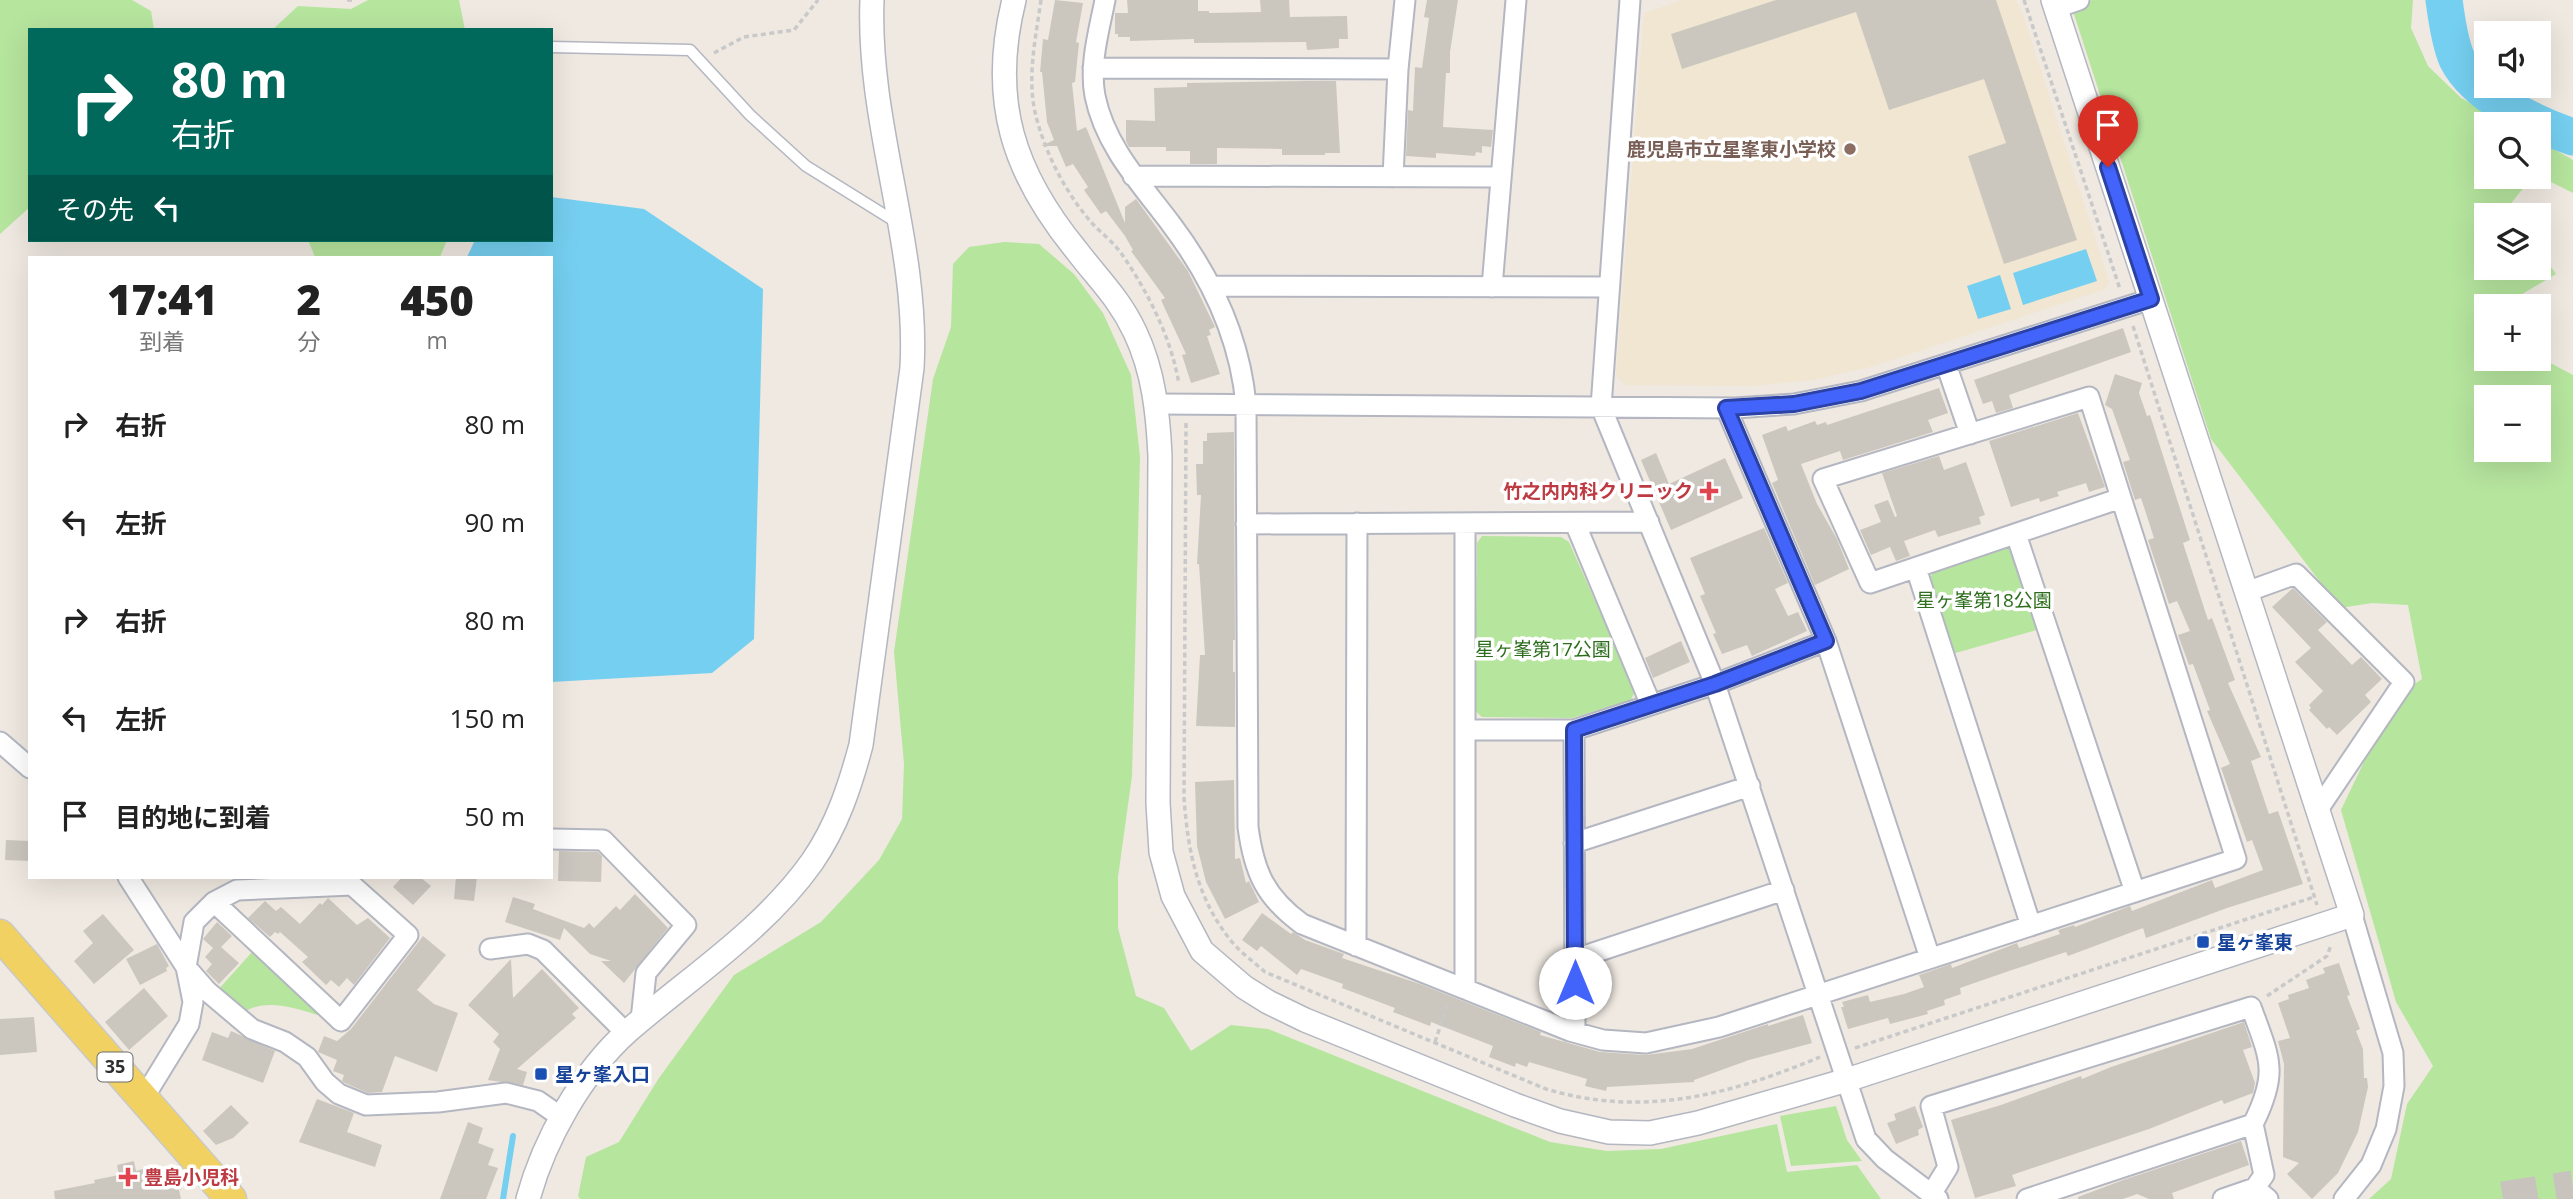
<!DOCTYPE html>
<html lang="ja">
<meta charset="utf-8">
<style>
:root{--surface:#fff;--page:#f2f2f2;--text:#222;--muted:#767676}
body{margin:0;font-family:"Open Sans","Noto Sans JP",sans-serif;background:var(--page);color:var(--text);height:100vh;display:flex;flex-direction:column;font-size:26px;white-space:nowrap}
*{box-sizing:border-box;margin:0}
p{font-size:23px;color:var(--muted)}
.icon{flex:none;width:38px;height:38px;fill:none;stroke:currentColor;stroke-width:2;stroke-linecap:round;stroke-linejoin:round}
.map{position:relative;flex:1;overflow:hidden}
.sheet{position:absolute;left:28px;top:256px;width:525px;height:623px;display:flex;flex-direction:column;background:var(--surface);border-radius:0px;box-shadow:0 7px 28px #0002}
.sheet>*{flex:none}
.top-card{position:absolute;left:28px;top:28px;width:525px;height:214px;border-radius:0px;box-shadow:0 7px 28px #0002;background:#00695c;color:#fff;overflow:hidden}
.controls{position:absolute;left:2474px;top:21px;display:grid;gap:14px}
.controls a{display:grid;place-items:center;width:77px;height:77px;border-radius:0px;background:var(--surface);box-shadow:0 7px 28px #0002;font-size:35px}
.pin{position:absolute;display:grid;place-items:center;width:60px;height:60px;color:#fff;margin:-72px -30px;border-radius:50% 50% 50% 0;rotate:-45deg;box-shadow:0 0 7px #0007}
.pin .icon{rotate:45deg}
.me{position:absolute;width:77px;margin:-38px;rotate:0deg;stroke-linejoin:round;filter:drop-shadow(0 0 5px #0008)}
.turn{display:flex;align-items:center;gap:24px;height:147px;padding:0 28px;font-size:32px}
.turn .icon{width:91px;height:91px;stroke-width:2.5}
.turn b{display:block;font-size:49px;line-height:60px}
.then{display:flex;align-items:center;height:66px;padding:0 28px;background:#0003;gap:14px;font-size:26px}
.eta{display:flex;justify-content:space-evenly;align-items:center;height:119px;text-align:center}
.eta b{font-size:42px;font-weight:800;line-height:49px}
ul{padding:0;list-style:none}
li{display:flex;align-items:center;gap:21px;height:98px;padding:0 28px}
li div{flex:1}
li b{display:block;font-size:26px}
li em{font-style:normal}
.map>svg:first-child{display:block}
</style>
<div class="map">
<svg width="2573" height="1199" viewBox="0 0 2573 1199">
<rect width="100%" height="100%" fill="#efe9e1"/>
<path fill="#f0e6d1" d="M1682,0H2016L2024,18L2109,281L2106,289L1874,366L1814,380L1750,386L1626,385L1616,376L1644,13Z"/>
<path fill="#b6e59e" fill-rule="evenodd" d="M0,0H132L151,11L154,30H30V207L0,234Z
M368,0H459L465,30H272L298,6L351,9Z
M2092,0H2413L2411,28L2428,66L2461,98L2509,124H2487V177H2532L2509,206L2516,215H2487V268H2539V250L2556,274L2502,306H2487V359L2539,357L2573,375V1199H2369L2391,1179L2407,1104L2433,1066L2396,1002L2341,810L2395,697L2422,679L2408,605L2372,603L2340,608L2211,439L2073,11ZM2487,397H2539V450H2487Z
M2539,141L2573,160V193L2539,176Z
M308,240H447L440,257H315Z
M1004,242L1039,244L1074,274L1103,313L1131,375L1140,457L1132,776L1118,877V928L1136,996L1164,1008L1191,1051L1231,1025L1268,1029L1550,1142L1607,1151L1661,1149L1777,1124L1787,1172L1857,1165L1881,1199H580L578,1196L586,1157L619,1142L659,1078L734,975L821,922L879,860L902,819L904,764L894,652L933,379L951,327L953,264L969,247Z
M1482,536L1561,537L1569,542L1635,691L1631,700L1572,718L1482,717L1475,711L1477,543Z
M2003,547L2014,551L2040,629L1952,654L1929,579L1933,573Z
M253,951L321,1016C298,1009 268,998 246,1011L217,991Z
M1836,1106L1847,1140L1862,1161L1791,1166L1780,1116Z"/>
<path fill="#75cff0" d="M551,197L644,209L763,289L754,639L712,673L551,682V257H467L475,240H551Z
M2086,249L2097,281L2023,305L2013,273Z
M2000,275L2011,309L1978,319L1967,286Z"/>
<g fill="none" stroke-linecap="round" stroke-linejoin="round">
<path stroke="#75cff0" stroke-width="6" d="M503,1199L513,1136"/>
<path stroke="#75cff0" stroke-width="37" d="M2444,0C2446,15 2451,46 2457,59C2476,97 2535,124 2573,137"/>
</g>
<path fill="#cbc7bf" d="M1055,0L1083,3L1076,42L1079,43L1075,82L1072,83L1077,131L1086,127L1125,223V207L1136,199L1188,271L1215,327L1209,330L1211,335L1207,336L1220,374L1191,383L1182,355L1186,354L1161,300L1165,298L1131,251L1133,250L1125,236L1106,211L1101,214L1084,190L1088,187L1073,164L1066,167L1057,146H1041L1054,140L1047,122L1042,72H1040L1043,39L1048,40Z
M1127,0H1198V11H1209V13L1261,12L1260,0H1289L1290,17L1347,16L1348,39H1339V48L1307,50L1306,42L1194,43V39L1130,41V37H1118V34H1115V13H1128Z
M1427,0H1458L1450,52V73H1446L1443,127L1493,130L1491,147L1482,146V153L1476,152L1475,156L1436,153V158L1406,156L1408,110L1413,111L1415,67L1422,68L1429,18L1424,17Z
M1776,0H1996L2077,240L2004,264L1968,156L2006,143L1984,79L1889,110L1856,12L1682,69L1671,34Z
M1306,81H1336L1340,153H1325V155H1282V149L1217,148V164H1190V151H1166V147H1129L1126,141V120L1155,121L1154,88L1187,87V83Z
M2123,328L2131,352L2009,395L2013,408L1996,413L1992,401L1983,404L1974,380Z
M2115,374L2142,383L2139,393L2147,416L2150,415L2190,540L2183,543L2208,620L2212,618L2235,680L2228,683L2261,757L2251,761L2269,814L2278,811L2303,884L2227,908L2146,938L2143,928L2068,956L2066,952L2009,971L1960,988L1961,994L1944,1000L1945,1005L1927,1011L1928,1014L1890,1024L1888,1018L1848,1029L1841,1007H1844L1842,1002L1868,995L1870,1002L1904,994L1924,987L1919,975L1951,964L1952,968L2017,943L2019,948L2060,934L2058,930L2074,925L2075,927L2130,906L2132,911L2212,880L2215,888L2263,870L2252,840L2247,842L2221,768L2230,764L2207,711L2210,710L2193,664L2189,665L2178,635L2190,631L2177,601L2169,604L2148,540L2154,538L2141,498L2135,500L2123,462L2130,460L2112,409L2105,405Z
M1939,388L1948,413L1928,420L1933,432L1843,460L1840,451L1801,464L1817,504L1837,539L1849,569L1815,585L1772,483L1778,480L1762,435L1786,426L1788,431L1815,421L1817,425L1826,422L1827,425Z
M2078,413L2105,487L2089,492L2086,483L2057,492L2059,496L2040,502L2039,498L2011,507L1989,441Z
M1234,432L1235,640H1233V672H1235V727L1196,726L1200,655H1205L1199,564H1197L1201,495H1197L1196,464H1203V441H1207V433Z
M1656,453L1669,484L1725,458L1743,498L1671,530L1641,460Z
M1939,456L1944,470L1966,462L1985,515L1979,517L1981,524L1938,537L1935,530L1904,541L1910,556L1896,561L1890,547L1871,555L1860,530L1881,522L1874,505L1888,500L1895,517L1897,516L1882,473Z
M1764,528L1788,583L1775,589L1788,616L1798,612L1807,631L1752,656L1747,645L1722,654L1713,634L1716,633L1700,596L1705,594L1690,558Z
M2293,588L2327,622L2318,630L2352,665L2361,657L2382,679L2365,695L2371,702L2337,735L2329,727L2327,729L2309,710L2311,708L2309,705L2323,691L2295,662L2311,648L2272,607Z
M1681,641L1690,662L1653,678L1645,658Z
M1234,780L1235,859L1240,858L1246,883L1249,881L1259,902L1225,919L1206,882L1197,846L1195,782Z
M6,840L30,841V861L5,860Z
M559,851L598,852L602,856L601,882L558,881Z
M402,877H420L431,886L413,905L393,887Z
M456,877H477L474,901L454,899Z
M635,894L668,928L624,983L601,961H611L590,954L564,928L560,940L505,922L513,897L535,904L533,909L584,928L589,923L594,928L616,906L620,910Z
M328,898L357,925L368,918L390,938L354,985L347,978L339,987L331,980L326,985L302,962L308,957L280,932L278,934L275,932L270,937L248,918L265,901L276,911L281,907L300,924L320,903L322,905Z
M1262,913L1291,934L1293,932L1305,940L1344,954L1342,958L1420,984L1541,1032L1540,1035L1600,1052L1646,1055L1692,1049L1768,1024V1026L1803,1015L1812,1043L1749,1060L1694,1080V1082L1607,1087L1606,1091L1585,1086L1587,1079L1529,1062L1527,1067L1516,1063L1515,1067L1489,1057L1493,1046L1431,1022L1430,1026L1393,1012L1395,1008L1342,988L1343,984L1301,969L1297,975L1261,946L1257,951L1242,940Z
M103,914L134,950L94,984L74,961L93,943L83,931Z
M217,922L232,936L221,947L239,963L219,984L206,971L212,964L205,957L213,948L203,939Z
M423,936L446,955L417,990L434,1004L458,1013L437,1072L395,1056L382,1092L368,1093L345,1083L342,1081L344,1075L333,1071L337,1060L318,1052L324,1036L337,1041L351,1029Z
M157,944L169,966L166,968L167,971L140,985L126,959Z
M511,959L513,998L542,969L579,1008L572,1014L576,1018L517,1069L527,1072L523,1085L488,1080L500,1049L493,1042L499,1034L468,1005Z
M2339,963L2350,995L2347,996L2360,1029L2356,1031L2363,1049L2364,1078H2367L2368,1087L2358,1132L2338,1173L2312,1199L2287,1174L2299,1163L2283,1157L2284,1064L2278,1041L2290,1038L2278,1003L2289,999L2288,995L2309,988L2306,980L2325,973L2323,968Z
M144,988L168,1016L129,1050L105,1022Z
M34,1017L37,1052L0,1055V1019Z
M2244,1022L2252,1047L2243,1050L2255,1083L2253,1093L2224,1104L2222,1100L2149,1129L2012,1175L2016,1186L1975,1198L1951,1120L2001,1105L2081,1076L2082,1079L2111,1067Z
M231,1031L275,1051L263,1083L202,1060L212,1032L228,1038Z
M317,1099L354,1113L347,1132L382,1145L375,1167L299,1142Z
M231,1105L249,1123L233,1138L216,1145L203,1131Z
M1915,1106L1923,1127L1918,1130L1919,1135L1896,1144L1887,1123L1896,1120L1894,1114Z
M468,1122L483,1128L478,1143L494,1149L488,1165L498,1168L486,1199H440Z
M2241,1141L2249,1165L2172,1193L2174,1199H2149L2137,1194L2123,1199H2078V1197L2123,1180Z
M134,1161L136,1171L146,1168L148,1174L176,1167L182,1189L179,1190L181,1199H55L54,1191L95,1183L94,1180L119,1175L117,1165Z"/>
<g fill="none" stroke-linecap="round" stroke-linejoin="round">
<path stroke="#c8c4bd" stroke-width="35" stroke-dasharray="35 18" stroke-linecap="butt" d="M2503,1199L2573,1188"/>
<g stroke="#b4b7c1" stroke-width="13">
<path id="service" d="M551,47L690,50L750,115L806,166L896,222"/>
</g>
<g stroke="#b4b7c1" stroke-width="23">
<path id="minor" d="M1105,0C1099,31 1089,64 1095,96C1105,146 1141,184 1171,224C1211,277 1240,337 1246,405L1248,827C1254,872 1265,897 1302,924L1570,1031L1603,1040L1646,1043L1719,1027L2236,859L2089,397L1823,479L1870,583L2121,498
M1630,0L1601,407L1715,684L1866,1139L1885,1159L1938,1199
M2056,8L2079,0
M1093,68L1398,69
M1133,176L1501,177
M1393,177L1398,69L1405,0
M1211,286L1609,287
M1492,287L1516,0
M1946,364L1970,434
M1157,404L1735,408L1794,404L1861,391L2151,299
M1726,408L1826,641L1930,958
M1575,523L1651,705
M1246,524L1649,522
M2016,534L2135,892
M1916,568L2031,926
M2246,592L2296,574L2404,682L2317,811
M1465,730H1574L1715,684L1826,641
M1574,730L1575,1032
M0,742L30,768
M551,839L603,840L686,925L646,973L641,1020
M1574,843L1750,786
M128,877L186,967L207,991L252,1029L285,1042L307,1057L325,1082L339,1094L366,1105L438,1102L506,1093L538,1101L561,1117
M1356,946L1357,523
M490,949L528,944L543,950L626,1033
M1575,959L1784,890
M1465,989V523
M143,1099L189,1024L193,1002L186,967L194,922L214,902L237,890L352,885L408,935L341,1021L214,902
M2253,1124L2264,1175L2255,1188
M1932,1193L1948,1167L1931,1106L2251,1007C2270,1059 2279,1072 2253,1124L2027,1199
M2223,1199L2255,1188L2268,1199
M2344,1199L2371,1165L2386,1129L2394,1086L2393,1053L2352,915"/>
</g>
<g stroke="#b4b7c1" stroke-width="26">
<path id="tertiary" d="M1014,0C989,100 1013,173 1077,251C1099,280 1119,298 1135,332C1154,372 1158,414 1160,456L1158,803L1161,852L1173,896L1202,951L1244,987L1268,1002L1305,1020L1515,1105L1560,1121L1609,1132L1650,1133L1698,1123L1847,1080L2352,915L2053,0
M528,1199C544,1140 582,1072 628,1031C690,977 764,930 812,862C837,826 850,786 861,745L912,368C919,244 867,125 872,0"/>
</g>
<g stroke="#c9c9c9" stroke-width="33">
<path id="primary" d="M0,935L231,1199"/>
</g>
<path stroke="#c9c9c9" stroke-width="3.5" stroke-dasharray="5 3.5" stroke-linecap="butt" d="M347,0H352
M1041,0C1036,36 1027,76 1035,112C1044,151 1065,192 1091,222C1100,232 1112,241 1121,253C1148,292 1171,337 1179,384
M2024,0L2120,289
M714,53L744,37L794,30L818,0
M2133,326L2317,905
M1186,423L1184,798C1188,852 1197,899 1232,942C1241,953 1254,962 1265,972L1546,1089C1643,1118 1729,1095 1820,1057
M2267,996L2327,956L2331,945
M1435,1042L1448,1003
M1855,1048L2314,897"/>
<use href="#service" stroke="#fff" stroke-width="10"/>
<use href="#minor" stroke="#fff" stroke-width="19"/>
<use href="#tertiary" stroke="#fff" stroke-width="23"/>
<use href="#primary" stroke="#f2d163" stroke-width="30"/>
</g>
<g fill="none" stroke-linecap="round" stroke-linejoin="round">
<g stroke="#2b41a3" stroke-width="18">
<path id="route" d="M1575,983L1574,730L1715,684L1826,641L1726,408L1794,404L1861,391L2151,299L2108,167"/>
</g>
<use href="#route" stroke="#4264fb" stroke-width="12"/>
</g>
<circle fill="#8d6e63" stroke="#fff" stroke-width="2.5" cx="1850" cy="149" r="7"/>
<g fill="#e0444e" stroke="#fff" stroke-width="2.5">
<path d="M1705.5 480.5h7v7h7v7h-7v7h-7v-7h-7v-7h7z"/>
<path d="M124.5 1166.5h7v7h7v7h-7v7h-7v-7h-7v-7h7z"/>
</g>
<g fill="#1a4fb4" stroke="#fff" stroke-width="2.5">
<rect x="2196" y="935" width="14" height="14" rx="3.5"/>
<rect x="534" y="1067" width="14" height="14" rx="3.5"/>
</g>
<g text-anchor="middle" stroke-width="7" stroke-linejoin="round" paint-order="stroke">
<rect fill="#fff" stroke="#6d6d6d" stroke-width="2" x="97.5" y="1052.5" width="35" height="29" rx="5"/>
<g font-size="18" font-weight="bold" fill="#2e2e2e">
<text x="115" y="1073">35</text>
</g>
<g font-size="19" font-weight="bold" fill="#785e54" stroke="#fff" text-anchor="end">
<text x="1836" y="156">鹿児島市立星峯東小学校</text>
</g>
<g font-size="19" font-weight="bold" fill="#be3a42" stroke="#fff" text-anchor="end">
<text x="1693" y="498">竹之内内科クリニック</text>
<text x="144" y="1184" text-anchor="start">豊島小児科</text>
</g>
<g font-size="19" fill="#2c6e1b" stroke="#fff">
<text x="1984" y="607">星ヶ峯第18公園</text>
<text x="1543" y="656">星ヶ峯第17公園</text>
</g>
<g font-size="19" font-weight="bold" fill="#164399" stroke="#fff" text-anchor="start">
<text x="2217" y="949">星ヶ峯東</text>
<text x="555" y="1081">星ヶ峯入口</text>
</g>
</g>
</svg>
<div class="controls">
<a><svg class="icon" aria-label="sound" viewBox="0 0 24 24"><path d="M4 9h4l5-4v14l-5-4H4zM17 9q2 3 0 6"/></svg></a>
<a><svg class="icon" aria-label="search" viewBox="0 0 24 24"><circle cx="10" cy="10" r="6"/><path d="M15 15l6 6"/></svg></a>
<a><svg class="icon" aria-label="layers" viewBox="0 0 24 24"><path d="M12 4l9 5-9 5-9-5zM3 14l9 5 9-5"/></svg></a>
<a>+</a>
<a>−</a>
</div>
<div class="pin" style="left:2108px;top:167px;background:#d93025"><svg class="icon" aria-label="arrive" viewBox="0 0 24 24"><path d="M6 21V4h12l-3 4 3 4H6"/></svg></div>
<svg class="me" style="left:1575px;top:983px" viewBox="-20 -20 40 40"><circle r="19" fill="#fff"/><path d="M0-13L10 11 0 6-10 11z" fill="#4264fb"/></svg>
<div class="top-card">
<div class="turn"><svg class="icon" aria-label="right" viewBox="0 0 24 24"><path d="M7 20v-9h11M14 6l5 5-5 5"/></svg><div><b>80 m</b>右折</div></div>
<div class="then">その先<svg class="icon" aria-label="left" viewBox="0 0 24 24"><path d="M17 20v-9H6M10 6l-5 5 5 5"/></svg></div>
</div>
<section class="sheet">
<div class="eta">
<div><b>17:41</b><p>到着</p></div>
<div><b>2</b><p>分</p></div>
<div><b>450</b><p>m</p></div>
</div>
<ul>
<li><svg class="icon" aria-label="right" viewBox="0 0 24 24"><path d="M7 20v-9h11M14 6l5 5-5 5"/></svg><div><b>右折</b></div><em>80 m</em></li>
<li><svg class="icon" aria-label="left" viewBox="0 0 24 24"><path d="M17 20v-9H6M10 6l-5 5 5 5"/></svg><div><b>左折</b></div><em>90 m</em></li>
<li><svg class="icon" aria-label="right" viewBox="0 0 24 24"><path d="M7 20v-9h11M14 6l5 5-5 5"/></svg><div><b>右折</b></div><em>80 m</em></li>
<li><svg class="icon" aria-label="left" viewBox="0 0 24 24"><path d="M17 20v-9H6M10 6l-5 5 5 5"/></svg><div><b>左折</b></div><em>150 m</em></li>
<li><svg class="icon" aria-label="arrive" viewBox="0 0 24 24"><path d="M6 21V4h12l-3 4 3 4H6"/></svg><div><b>目的地に到着</b></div><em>50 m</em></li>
</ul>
</section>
</div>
